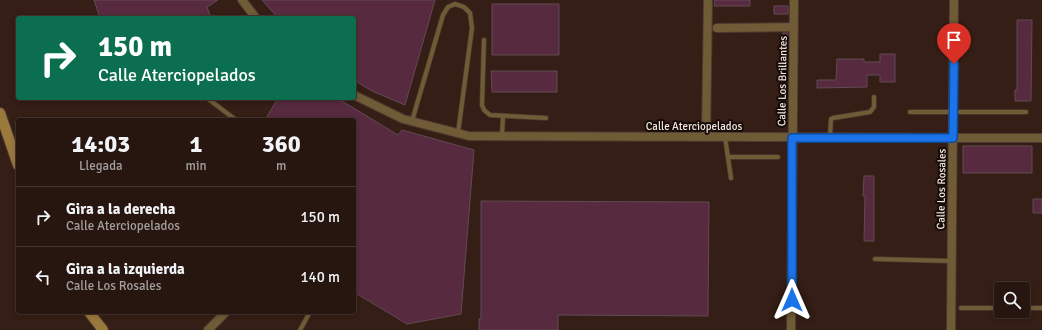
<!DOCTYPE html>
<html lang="es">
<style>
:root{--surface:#271610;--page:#33231e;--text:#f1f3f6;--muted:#a49f9f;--line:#433530}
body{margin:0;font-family:Signika,sans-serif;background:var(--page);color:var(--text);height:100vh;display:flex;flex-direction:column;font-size:15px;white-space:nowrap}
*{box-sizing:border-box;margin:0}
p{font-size:13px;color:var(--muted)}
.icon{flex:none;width:22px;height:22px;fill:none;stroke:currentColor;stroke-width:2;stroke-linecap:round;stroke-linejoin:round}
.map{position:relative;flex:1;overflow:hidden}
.sheet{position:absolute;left:16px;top:118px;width:340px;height:196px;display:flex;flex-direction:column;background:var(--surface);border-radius:4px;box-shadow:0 2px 6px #0003,0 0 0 1px var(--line)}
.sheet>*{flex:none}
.banner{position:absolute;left:16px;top:16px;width:340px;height:84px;border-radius:4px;box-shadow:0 2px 6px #0003,0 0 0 1px var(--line);background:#0b6e4f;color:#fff;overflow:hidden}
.tools{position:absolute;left:994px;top:282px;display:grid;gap:8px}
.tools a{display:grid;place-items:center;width:36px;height:36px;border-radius:4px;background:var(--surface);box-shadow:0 2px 6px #0003,0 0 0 1px var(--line);font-size:20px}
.pin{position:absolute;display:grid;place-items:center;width:34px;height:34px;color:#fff;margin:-41px -17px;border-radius:50% 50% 50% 0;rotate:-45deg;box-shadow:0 0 4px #0007}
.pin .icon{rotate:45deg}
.me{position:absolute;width:44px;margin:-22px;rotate:0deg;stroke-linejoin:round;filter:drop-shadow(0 0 3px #0008)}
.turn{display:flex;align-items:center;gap:14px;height:84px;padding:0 16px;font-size:18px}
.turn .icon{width:52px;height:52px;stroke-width:2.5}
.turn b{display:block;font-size:28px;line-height:34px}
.eta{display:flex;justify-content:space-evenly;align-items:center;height:68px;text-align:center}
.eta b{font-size:24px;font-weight:800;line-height:28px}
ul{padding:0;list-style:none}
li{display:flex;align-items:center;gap:12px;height:60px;padding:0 16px;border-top:1px solid var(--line)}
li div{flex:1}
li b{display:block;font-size:15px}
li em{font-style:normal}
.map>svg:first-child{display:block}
</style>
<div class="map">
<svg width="1042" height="330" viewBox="0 0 1042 330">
<rect width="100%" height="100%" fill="#341e15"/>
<path fill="#572a3f" stroke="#634a54" d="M94,0H218L207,7L211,18H100Z
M262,0H435L405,105L372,91L354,80V18H278Z
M715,0H750V6H714Z
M492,4H559V55H492Z
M774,6H788V14H774Z
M1017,20H1032L1031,101H1015V90H1017Z
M783,33H788V48H783Z
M880,54H895V82H880V75H867V87L817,88V80H836L837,59H864V62H880Z
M491,71H557V92H492Z
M278,98H337L398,135L402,130L474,150L461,314L407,324L354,292V120H265Z
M963,146H1032V173H963Z
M864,176H874V241H864L865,196H863Z
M1033,199H1042V213H1033Z
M481,201L709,202L708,316L558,315V330H479V319H481Z"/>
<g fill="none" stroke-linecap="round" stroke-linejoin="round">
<g stroke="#4f3a31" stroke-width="5.5">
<path id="lane" d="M484,40L482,105L484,110L490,115L546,118
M207,98L236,120
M910,112H1026
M412,121L443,15L448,7L455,4L464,7L470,13L472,28L458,133
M502,136L503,116
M725,137L731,178
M830,137L831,119L833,118L870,112L874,107V97
M728,157H778
M875,259L951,261
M961,308H1001
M1023,308H1042
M300,330L310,312"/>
</g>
<g stroke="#4f3a31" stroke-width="10">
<path id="street" d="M242,0L256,18
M717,28L794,27
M354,95L403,119L469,136L1042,138
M706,137L708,0
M208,330L226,312
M791,330L794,0
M951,330L954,0"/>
</g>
<g stroke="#4f3a31" stroke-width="12">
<path id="secondary" d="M0,113L18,165
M89,312L103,330"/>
</g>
<use href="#lane" stroke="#6f5b36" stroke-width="4"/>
<use href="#street" stroke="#6f5b36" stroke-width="8"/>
<use href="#secondary" stroke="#9a793c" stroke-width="10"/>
</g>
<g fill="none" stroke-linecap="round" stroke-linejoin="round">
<g stroke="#114b97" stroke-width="10">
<path id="route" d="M792,300V138H953L954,64"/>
</g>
<use href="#route" stroke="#1a73e8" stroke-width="7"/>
</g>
<g text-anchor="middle" stroke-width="4" stroke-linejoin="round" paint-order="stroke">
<g font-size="11" fill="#f4e5df" stroke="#150b07">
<text transform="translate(782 81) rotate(-89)" y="4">Calle Los Brillantes</text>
<text x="694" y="130">Calle Aterciopelados</text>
<text transform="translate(941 189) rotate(-89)" y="4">Calle Los Rosales</text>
</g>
</g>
</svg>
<div class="tools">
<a><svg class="icon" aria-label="search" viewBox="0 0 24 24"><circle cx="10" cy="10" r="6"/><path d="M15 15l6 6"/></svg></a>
</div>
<div class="pin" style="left:954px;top:64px;background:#d93025"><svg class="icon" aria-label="arrive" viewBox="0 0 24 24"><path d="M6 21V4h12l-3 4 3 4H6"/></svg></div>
<svg class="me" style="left:792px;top:300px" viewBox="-20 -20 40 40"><path d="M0-17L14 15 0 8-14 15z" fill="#1a73e8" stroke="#fff" stroke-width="4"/></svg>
<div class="banner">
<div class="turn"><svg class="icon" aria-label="right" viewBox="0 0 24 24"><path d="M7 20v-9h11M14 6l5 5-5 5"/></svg><div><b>150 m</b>Calle Aterciopelados</div></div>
</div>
<section class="sheet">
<div class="eta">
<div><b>14:03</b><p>Llegada</p></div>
<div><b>1</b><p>min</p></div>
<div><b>360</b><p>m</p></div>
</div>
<ul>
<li><svg class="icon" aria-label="right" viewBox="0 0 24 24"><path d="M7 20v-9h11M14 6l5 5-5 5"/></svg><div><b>Gira a la derecha</b><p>Calle Aterciopelados</p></div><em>150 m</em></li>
<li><svg class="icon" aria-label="left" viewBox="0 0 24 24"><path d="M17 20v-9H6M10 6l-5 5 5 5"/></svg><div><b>Gira a la izquierda</b><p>Calle Los Rosales</p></div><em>140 m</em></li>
</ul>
</section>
</div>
